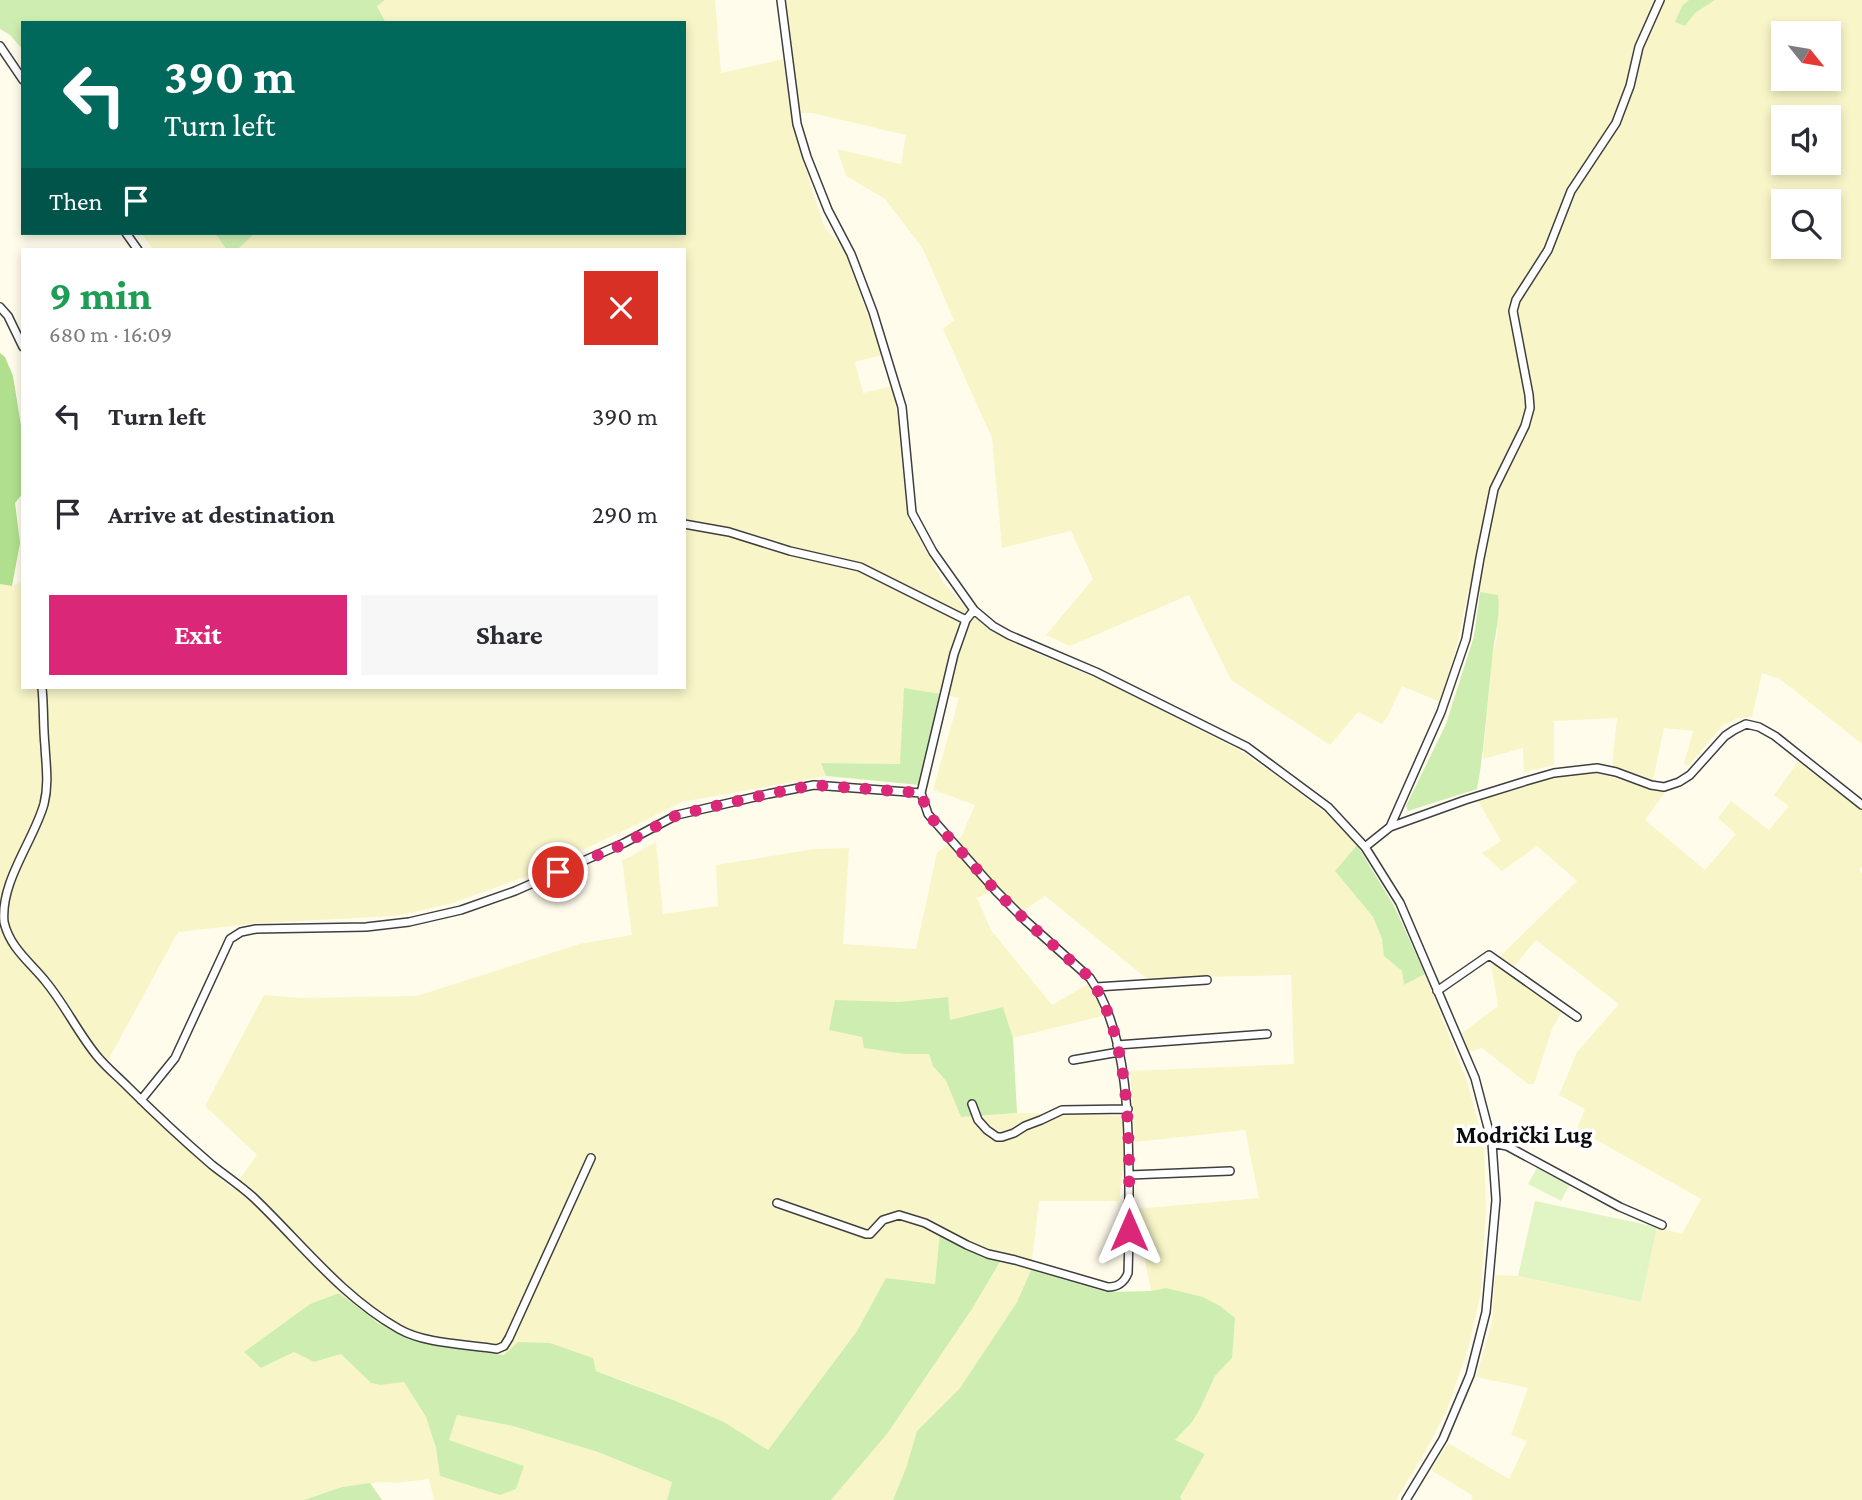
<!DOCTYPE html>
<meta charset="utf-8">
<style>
:root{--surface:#fff;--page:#f7f7f7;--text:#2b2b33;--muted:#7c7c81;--accent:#db2777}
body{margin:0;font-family:"Crimson Pro",serif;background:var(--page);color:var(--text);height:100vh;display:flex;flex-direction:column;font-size:26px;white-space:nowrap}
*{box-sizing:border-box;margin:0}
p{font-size:23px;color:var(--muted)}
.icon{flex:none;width:38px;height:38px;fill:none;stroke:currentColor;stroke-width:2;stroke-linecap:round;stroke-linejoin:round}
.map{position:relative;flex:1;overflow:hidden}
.drawer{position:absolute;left:21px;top:248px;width:665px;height:441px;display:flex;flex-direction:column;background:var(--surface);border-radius:0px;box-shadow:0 4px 10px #0003}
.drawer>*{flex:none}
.banner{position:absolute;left:21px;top:21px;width:665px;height:214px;border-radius:0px;box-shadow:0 4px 10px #0003;background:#00695c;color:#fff;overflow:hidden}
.needle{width:46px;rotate:120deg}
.fabs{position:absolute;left:1771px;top:21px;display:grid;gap:14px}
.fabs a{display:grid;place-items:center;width:70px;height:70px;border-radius:0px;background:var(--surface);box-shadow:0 4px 10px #0003;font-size:35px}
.pin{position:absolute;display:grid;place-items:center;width:60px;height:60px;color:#fff;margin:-30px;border:4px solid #fff;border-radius:50%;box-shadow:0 2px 7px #0007}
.me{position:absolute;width:77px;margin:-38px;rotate:0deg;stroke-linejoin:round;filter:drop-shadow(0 0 5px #0008)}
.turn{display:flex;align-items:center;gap:24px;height:147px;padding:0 28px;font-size:32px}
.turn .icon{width:91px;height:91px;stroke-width:2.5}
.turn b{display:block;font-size:49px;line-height:60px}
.then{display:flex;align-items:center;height:66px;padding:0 28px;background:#0003;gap:14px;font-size:26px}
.round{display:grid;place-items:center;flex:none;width:74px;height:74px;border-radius:0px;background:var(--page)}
.head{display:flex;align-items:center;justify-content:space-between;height:119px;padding:0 28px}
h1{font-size:42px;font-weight:700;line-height:52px;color:#1e9e55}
.button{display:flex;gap:14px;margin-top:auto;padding:14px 28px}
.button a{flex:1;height:80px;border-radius:0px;background:var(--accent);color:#fff;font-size:28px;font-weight:700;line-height:80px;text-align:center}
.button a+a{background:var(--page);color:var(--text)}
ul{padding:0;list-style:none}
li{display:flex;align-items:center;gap:21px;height:98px;padding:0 28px}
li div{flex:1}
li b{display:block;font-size:26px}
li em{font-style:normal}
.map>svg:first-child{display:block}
</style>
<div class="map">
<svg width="1862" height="1500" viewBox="0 0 1862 1500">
<rect width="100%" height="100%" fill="#fffcec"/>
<path fill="#f8f6c8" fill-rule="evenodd" d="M385,0H715L721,73L783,59L793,125L814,196L825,228L844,249L882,355L855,362L863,393L892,386L898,419L902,466L908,517L943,582L970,613L986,626L1015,644L1106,682L1241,751L1278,777L1326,813L1357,845L1335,871L1373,917L1382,939L1385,956L1402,971L1405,984L1425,974L1468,1084L1484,1146L1486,1207L1481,1292L1469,1346L1447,1410L1426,1450L1396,1500H1183L1180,1497L1175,1440L1191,1422L1200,1409L1215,1376L1232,1358L1166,1288L1151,1291L1135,1209L1259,1198L1245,1130L1135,1142L1130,1071L1294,1064L1291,975L1146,978L1045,896L1016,916L991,891L977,898L991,930L1052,1005L1088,984L1096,994L1102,1016L1013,1038L1003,1007L950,1020L947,997L897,1002L862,1037L905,1054H929L933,1066L946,1081L961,1117L1017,1113L1124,1116L1125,1150L1119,1201H1039L1031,1270L1017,1302L960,1388L917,1431L906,1468L893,1500H831L887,1434L972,1309L1000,1263L969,1250L940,1232L935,1284L886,1278L857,1331L768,1450L724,1422L628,1382L596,1371L439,1343L410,1340L378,1323L339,1293L310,1304L245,1352L261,1368L294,1352L314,1362L341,1354L371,1383L380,1385L404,1381L426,1417L436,1448L440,1476L524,1467L449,1440L457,1415L513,1426L598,1452L673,1482L667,1500H434L429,1479L396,1483L380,1482L343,1487L304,1500H0V584L12,586L23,581V688H684V250H237L255,233H684V23H386L377,5ZM946,695L959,698L933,790L975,805L961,837L937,852L916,949L843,944L849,848L814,849L716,865L718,906L663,914L656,842L622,861L632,935L579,944L417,996L300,998L264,995L205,1106L257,1155L232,1189L104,1068L178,932L259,923L396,916L453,903L522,878L636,825L682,802L826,776L822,763L900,764Z
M786,0H1862V744L1780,679L1762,673L1752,717L1738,718L1722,726L1688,766L1684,764L1693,731L1664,728L1653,780L1612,765L1617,718L1554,721V765L1524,772L1523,748L1483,759L1492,655L1497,637L1498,595L1480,592L1468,591L1458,642L1440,702L1402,686L1388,716L1382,724L1358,712L1330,745L1231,680L1189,595L1070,646L1046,635L1093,579L1071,531L1002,548L992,438L943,329L954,320L923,249L885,199L846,176L837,149L901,164L906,135L812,113H799ZM1783,33H1829V79H1783ZM1783,117H1829V163H1783ZM1783,201H1829V247H1783Z
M141,233H215L227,250H154Z
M1800,759L1862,811V867L1859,870L1862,873V1500H1471L1473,1496L1431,1470L1448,1443L1509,1479L1527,1441L1511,1435L1528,1388L1476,1377L1492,1322L1495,1275L1518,1276L1641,1302L1657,1227L1682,1234L1701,1199L1577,1129L1585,1109L1559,1095L1577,1052L1619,1004L1536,940L1510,971L1563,1010L1552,1029L1534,1084H1528L1482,1048L1469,1052L1462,1033L1498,1006L1491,965L1577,881L1537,846L1502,871L1482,853L1501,841L1478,801L1511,788L1576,774L1596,773L1649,788L1666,791L1645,820L1705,870L1736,834L1718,818L1731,801L1769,830L1789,806L1774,795Z"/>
<path fill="#ceeeb1" d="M0,0H385L377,6L386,23H23V50L10,35L0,29Z
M1689,0H1715L1695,13L1685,26L1675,22L1682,6Z
M215,233H255L237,250H227Z
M1480,592L1498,595C1501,619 1494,636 1492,660C1487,703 1485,746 1477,789L1408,811L1406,806L1446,724L1474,636Z
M904,688L946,695L923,770L921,781L919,785L826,776L821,763L900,764Z
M1357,845L1394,906L1425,974L1404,985L1402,971L1384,956L1382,939L1373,917L1335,871Z
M948,997L950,1020L1003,1007L1013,1038L1017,1113L961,1117L946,1081L933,1066L929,1054H905L864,1048L862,1037L829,1030L835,1000L897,1002Z
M940,1231L969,1250L1000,1262L972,1309L887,1434L831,1500H667L672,1482L598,1452L513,1426L457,1415L449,1440L524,1466L516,1489L500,1495L440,1476L436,1448L426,1417L404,1382L380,1385L371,1383L341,1354L314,1362L294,1352L261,1368L244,1352L310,1304L339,1293L378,1323L410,1340L504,1355L518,1342L550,1343L593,1358L596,1371L673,1400L724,1422L768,1450L857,1331L886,1278L935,1284Z
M1031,1270L1106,1292L1151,1291L1166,1288L1203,1297L1220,1306L1235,1318L1232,1358L1215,1376L1200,1409L1192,1422L1175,1440L1205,1454L1180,1497L1182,1500H893L906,1468L917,1431L960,1388L1017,1302Z
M370,1483L382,1500H304L342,1487Z"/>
<path fill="#b0e08e" d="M0,353L5,357L13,376L23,438V493L15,503L20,543L12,586L0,584Z"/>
<path fill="#e1f4c4" d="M1537,1168L1570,1184L1561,1201L1528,1184Z
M1535,1201L1657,1227L1641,1302L1518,1276Z"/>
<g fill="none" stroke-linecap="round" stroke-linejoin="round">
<g stroke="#3f3f3f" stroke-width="10">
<path id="street" d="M781,0L797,124L807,157L828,210L851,254L873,312L902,407L912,513L933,552L974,610L993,626L1009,635L1096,672L1247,747L1328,807L1365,847L1400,903L1475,1078L1492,1143L1496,1200L1486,1312L1470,1375L1443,1439L1406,1500
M0,46L23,80
M126,233L138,250
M0,307L8,316L23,347
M684,524L729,532L790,551L860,567L966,620
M42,688C44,707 43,727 45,746C46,766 49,784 44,804C34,840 0,882 4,922C10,948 30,962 46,982C65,1005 78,1033 97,1056C106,1067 117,1076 127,1086C154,1113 183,1140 212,1165C226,1176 241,1186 254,1198C301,1243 341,1296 399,1329C425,1344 466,1344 497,1349L504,1346L509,1338L591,1158
M921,793L954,654L966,620L974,610
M1390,827L1441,712L1466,639L1480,558L1494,489L1525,426L1530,408L1529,395L1513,311L1516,300L1548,250L1571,191L1616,123L1630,86L1639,47L1660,0
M1365,847L1390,827L1465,800L1526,781L1554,773L1597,768L1616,772L1651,785L1664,787L1679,782L1690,775L1725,736L1734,730L1746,724L1759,727L1775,736L1862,805
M1096,987L1207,980
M1437,991L1489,955L1577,1017
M1117,1045L1267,1034
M1073,1060L1119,1052
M141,1100L175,1058L230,939L241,932L256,929L366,927L409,922L461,910L515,891L624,843L677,815L768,794L814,785L921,793L928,814L996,891L1026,921L1090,978C1129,1034 1129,1127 1129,1193C1129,1220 1129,1247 1128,1273C1124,1283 1118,1287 1108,1287L1015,1260L988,1254L967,1245L925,1223L899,1215L883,1220L870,1234H866L777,1203
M972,1104L978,1120L987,1130L997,1137H1002L1014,1133L1025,1126L1041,1120L1062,1110L1128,1109
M1492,1143L1507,1146L1620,1207L1662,1225
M1129,1175L1230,1171"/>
</g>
<use href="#street" stroke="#fff" stroke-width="7"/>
</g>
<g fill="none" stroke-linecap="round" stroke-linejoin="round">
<path stroke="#db2777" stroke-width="12" stroke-dasharray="0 21.6" d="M558,872L624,844L677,815L768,794L814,785L921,793L928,814L996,891L1026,921L1090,978C1134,1043 1129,1154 1129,1230"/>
</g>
<g text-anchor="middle" stroke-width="7" stroke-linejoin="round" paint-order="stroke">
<g font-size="24" font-weight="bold" fill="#0c0c0c" stroke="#fff">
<text x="1524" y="1143">Modrički Lug</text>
</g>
</g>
</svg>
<div class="fabs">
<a><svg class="needle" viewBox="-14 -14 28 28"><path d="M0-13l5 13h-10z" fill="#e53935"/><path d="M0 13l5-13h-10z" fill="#7c7c81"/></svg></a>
<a><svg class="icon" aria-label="sound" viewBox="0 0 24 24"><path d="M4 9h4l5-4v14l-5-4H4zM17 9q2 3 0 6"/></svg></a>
<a><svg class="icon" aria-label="search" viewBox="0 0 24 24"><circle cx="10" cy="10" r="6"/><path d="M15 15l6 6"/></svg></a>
</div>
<div class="pin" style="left:558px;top:872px;background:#d93025"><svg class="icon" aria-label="arrive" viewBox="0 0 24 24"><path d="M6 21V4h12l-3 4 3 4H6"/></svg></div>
<svg class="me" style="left:1129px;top:1230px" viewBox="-20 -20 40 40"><path d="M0-17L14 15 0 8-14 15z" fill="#db2777" stroke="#fff" stroke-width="4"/></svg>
<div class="banner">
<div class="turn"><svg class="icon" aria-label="left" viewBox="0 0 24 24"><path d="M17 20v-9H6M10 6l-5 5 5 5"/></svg><div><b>390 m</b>Turn left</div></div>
<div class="then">Then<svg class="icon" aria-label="arrive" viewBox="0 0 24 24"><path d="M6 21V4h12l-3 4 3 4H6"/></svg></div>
</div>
<section class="drawer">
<div class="head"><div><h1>9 min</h1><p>680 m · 16:09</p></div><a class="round" style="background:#d93025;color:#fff"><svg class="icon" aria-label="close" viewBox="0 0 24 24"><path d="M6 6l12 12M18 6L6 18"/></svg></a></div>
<ul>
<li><svg class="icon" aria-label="left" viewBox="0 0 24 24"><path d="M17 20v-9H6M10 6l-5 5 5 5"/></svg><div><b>Turn left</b></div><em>390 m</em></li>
<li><svg class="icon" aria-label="arrive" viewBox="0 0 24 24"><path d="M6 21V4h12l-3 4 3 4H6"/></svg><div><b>Arrive at destination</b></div><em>290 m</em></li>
</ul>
<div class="button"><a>Exit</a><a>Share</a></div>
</section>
</div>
